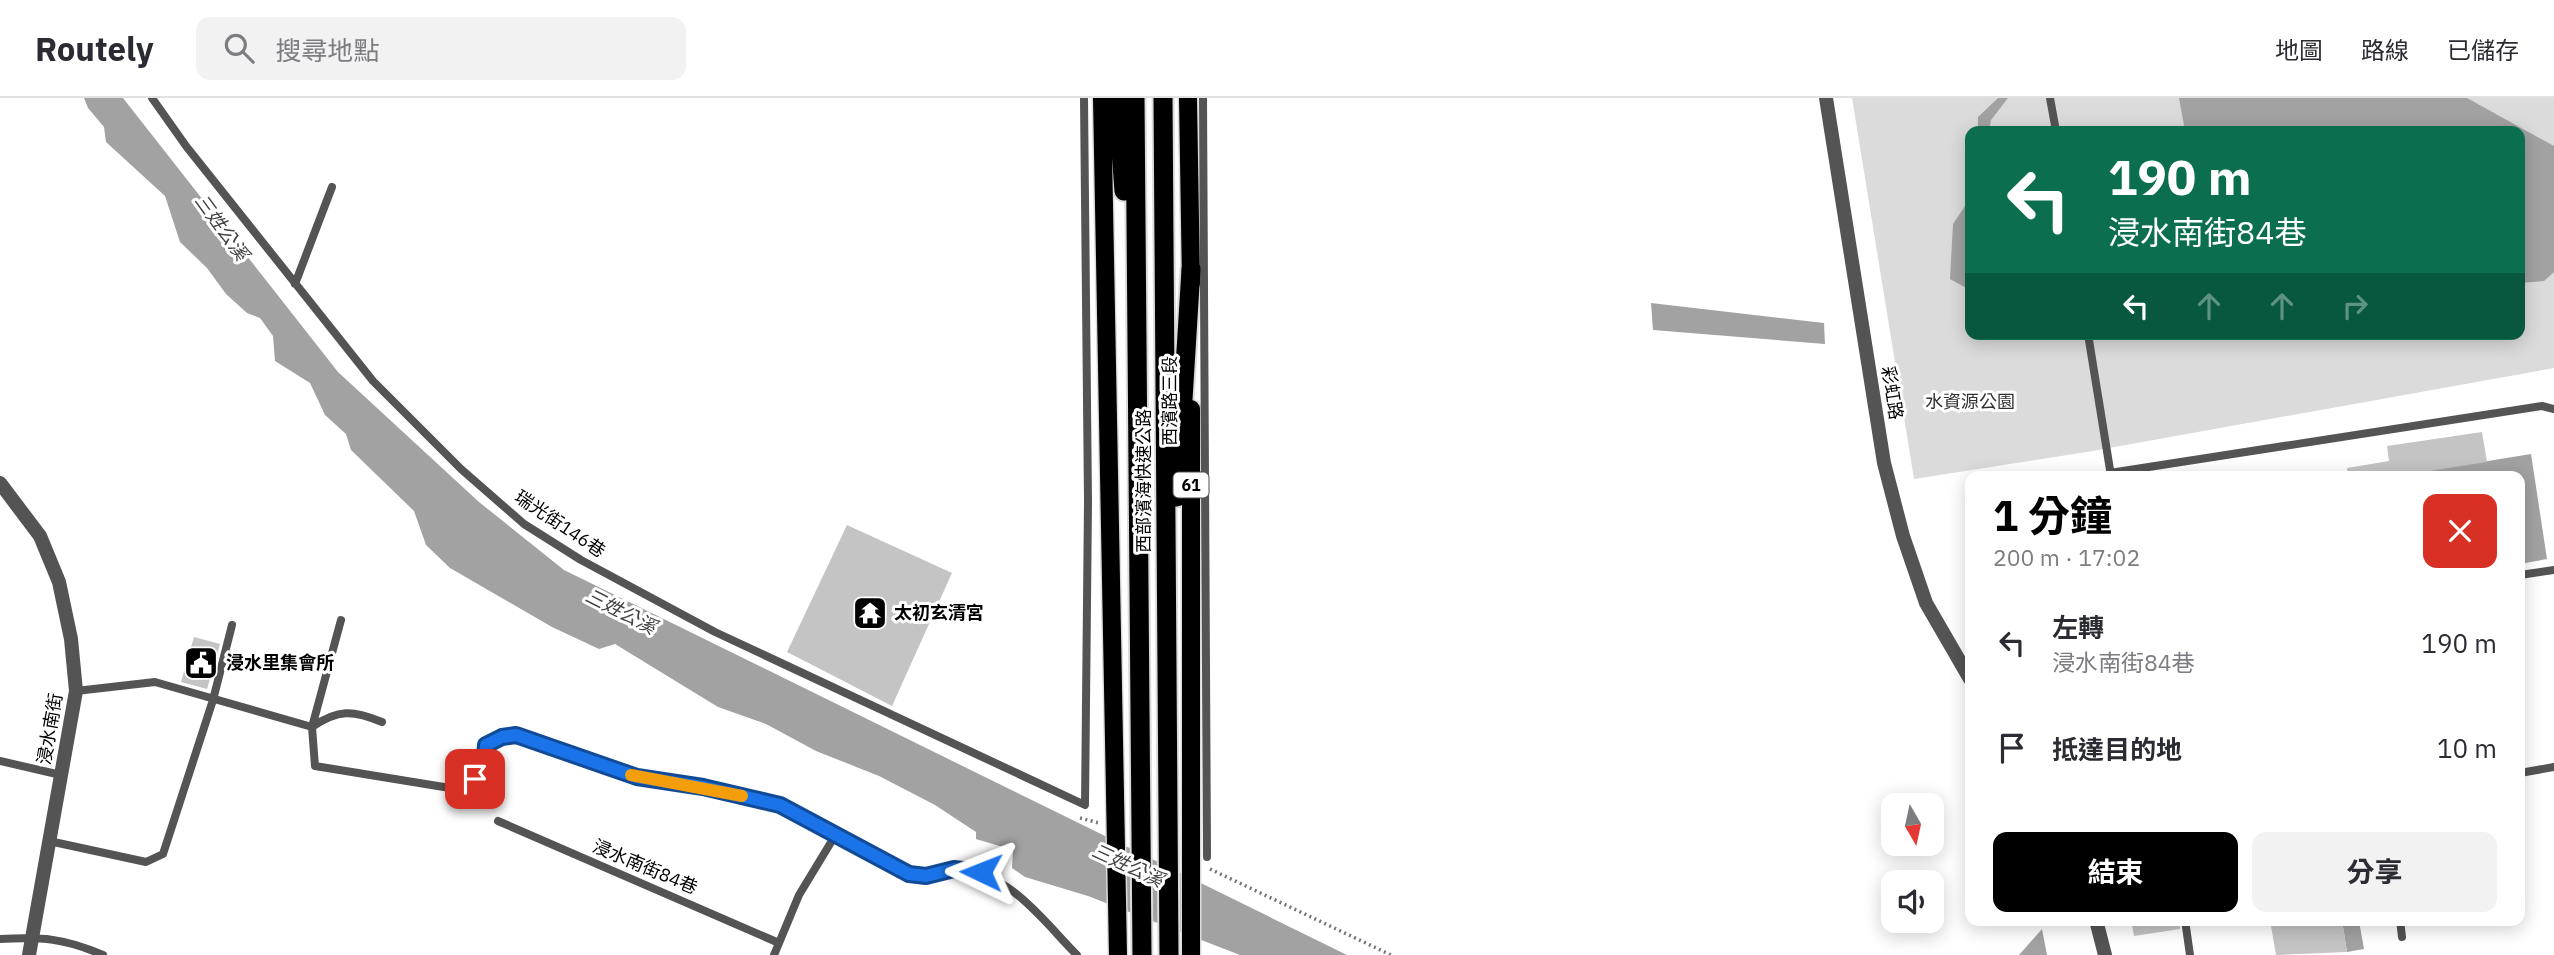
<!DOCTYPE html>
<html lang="zh-TW">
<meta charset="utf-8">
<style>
:root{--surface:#fff;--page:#f2f2f3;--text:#2b2b33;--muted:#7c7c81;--line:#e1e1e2;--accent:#000}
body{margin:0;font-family:"IBM Plex Sans","Noto Sans TC",sans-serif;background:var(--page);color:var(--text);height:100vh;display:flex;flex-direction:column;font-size:26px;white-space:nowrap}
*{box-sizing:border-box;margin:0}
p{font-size:23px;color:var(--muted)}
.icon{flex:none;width:38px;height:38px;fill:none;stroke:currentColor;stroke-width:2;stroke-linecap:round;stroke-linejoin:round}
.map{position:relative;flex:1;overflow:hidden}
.details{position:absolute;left:1965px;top:373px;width:560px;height:455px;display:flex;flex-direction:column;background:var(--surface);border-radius:14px;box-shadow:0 4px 18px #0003}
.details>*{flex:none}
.guide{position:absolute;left:1965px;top:28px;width:560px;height:214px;border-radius:14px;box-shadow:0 4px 18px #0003;background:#0b6e4f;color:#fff;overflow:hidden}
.needle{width:46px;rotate:171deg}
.fabs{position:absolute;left:1881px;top:695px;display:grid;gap:14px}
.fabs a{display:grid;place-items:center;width:63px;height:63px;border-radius:14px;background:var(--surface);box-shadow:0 4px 18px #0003;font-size:35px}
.pin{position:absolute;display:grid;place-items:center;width:60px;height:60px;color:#fff;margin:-30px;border-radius:14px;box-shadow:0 4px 10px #0006}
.me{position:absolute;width:77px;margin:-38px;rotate:272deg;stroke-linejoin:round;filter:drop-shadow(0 0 5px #0008)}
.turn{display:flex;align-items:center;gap:24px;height:147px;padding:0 28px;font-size:32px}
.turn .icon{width:91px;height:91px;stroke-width:2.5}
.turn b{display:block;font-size:49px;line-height:60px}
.lanes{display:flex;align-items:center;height:66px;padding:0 28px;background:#0003;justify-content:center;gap:35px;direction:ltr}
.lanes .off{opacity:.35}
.round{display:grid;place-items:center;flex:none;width:74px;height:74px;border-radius:14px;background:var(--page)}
.summary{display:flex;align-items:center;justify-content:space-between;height:119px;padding:0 28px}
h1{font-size:42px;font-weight:700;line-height:52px;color:var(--accent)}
.primary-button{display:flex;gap:14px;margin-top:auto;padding:14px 28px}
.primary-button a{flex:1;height:80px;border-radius:14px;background:var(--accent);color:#fff;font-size:28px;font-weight:700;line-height:80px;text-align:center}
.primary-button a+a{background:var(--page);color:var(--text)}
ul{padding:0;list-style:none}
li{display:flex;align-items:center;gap:21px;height:105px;padding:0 28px}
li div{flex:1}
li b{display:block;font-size:26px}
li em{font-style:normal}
header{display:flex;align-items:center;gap:42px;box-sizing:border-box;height:98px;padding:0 35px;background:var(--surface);border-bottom:2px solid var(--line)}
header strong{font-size:33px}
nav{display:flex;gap:38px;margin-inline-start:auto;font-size:24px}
.search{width:490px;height:63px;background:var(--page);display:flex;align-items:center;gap:18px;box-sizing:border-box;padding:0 24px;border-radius:14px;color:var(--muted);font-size:26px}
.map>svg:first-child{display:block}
</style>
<header>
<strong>Routely</strong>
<div class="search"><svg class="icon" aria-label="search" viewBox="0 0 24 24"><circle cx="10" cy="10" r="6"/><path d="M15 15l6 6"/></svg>搜尋地點</div>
<nav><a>地圖</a><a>路線</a><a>已儲存</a></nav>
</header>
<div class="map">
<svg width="2554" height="857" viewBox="0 0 2554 857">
<rect width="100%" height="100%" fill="#fff"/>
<path fill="#dbdbdb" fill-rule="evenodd" d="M1852,0H2554V270L2087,354L1914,381ZM1970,33H2520V236H1970Z"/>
<path fill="#a2a2a2" d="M84,0H123L338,274L479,404L564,472L1347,857H1240L1088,798L1025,779L1012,770L1013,752L976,741V734L935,707L879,678L816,653L766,626L718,609L615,546L599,551L552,529L450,470L426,447L414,413L351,352L346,336L325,317L310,285L275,263L273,238L260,220L247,215L226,196L207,170L180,144L165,98L106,44L104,29L88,10Z
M1998,0H2008L1991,22L1989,33H1978V19Z
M2179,0H2467L2554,48V174L2544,183L2520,185V33H2185Z
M1970,64V192L1950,181L1953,126L1965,108L1967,67Z
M1651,205L1824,225L1825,246L1653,232Z
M2531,356L2547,461L2520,466V378H2396Z
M2342,823H2359L2364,851L2347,854Z
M2042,831L2047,857H2019Z"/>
<path fill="#c4c4c4" d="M2482,334L2487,364L2396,378H2348L2347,370L2389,363L2387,348Z
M847,427L952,475L892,608L787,554Z
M194,539L220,546L207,591L181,584Z
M2131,822H2179L2180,831L2134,838Z
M2270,822H2342L2347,854L2276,857Z"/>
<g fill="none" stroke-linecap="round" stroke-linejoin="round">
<g stroke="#dbdbdb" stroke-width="21">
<path id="primary" d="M1102,0L1118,857
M1188,0L1191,185
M1191,311V857"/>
</g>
<g stroke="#dbdbdb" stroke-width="23">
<path id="trunk" d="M1117,0L1124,93
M1135,0L1142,857
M1163,0L1169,857
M1177,399L1191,171"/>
</g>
<path stroke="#767676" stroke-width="3.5" stroke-dasharray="2 3.5" stroke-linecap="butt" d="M1080,720L1099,725
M1210,771L1391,857"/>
<path stroke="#545454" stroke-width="8" d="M152,0L186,48L373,283L461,371L524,426L581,462L715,534L1085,707L1088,403L1084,0
M1203,0L1207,759
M2050,0L2056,33
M295,186L332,89
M2088,236L2111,378
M2110,375L2542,308L2554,311
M2520,477L2554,472
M76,593L155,584L312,629L315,668L456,691C481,678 483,676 486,647L502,639L516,637L637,679L703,689L780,707L909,776C927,778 940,771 957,772C1009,773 1043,823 1077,857
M312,629L341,522
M312,629C338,611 353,612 382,624
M0,663L61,677
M2520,675L2554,669
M498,723L779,845
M49,743L146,764L163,756L213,602L232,527
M2185,822L2190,857
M2400,822L2402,839
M0,841C42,839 64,840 103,857
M774,857L799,797L836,736"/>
<path stroke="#545454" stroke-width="14" d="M0,385L40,438L59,484L71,541L76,593L29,857"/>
<path stroke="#545454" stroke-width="14" d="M1826,0L1884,365L1903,438L1926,505L1970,581
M2096,822L2105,857"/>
<use href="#primary" stroke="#000" stroke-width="18"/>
<use href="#trunk" stroke="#000" stroke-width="19"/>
</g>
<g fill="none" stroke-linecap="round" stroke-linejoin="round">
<g stroke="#114b97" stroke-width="18">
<path id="route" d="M475,681L484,672L486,647L502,639L516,637L637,679L703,689L780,707L909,776L926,778L954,771L981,774"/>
</g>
<use href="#route" stroke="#1a73e8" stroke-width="12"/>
<path stroke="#f59e0b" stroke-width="12" d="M631,677L742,698"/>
</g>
<defs>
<g id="temple-square" transform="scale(1.75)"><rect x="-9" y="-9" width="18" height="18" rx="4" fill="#000" stroke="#fff"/><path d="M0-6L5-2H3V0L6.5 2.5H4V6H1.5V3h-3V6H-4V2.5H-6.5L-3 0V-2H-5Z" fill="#fff"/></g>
<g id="civic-square" transform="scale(1.75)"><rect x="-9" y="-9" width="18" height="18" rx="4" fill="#000" stroke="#fff"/><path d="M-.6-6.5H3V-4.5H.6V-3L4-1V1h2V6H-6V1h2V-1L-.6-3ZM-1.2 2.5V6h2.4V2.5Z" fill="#fff"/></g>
</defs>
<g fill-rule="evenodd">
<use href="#temple-square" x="870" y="515"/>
<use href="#civic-square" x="201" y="565"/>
</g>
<g text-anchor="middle" stroke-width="6" stroke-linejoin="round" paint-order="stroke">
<rect fill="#fff" stroke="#4c4c4c" stroke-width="2" x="1173.5" y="374.5" width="35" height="25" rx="5"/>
<g font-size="16" font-weight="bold" fill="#000">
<text x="1191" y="393">61</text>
</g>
<g font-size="18" fill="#000" stroke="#fff">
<text transform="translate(1892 295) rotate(81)" y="6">彩虹路</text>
<text transform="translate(1170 303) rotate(-90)" y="6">西濱路三段</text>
<text transform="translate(1144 383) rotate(-90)" y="6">西部濱海快速公路</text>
<text transform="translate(560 426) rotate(34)" y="6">瑞光街146巷</text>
<text transform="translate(50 631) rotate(-80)" y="6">浸水南街</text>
<text transform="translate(645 769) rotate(23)" y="6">浸水南街84巷</text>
</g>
<g font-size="18" fill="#323232" stroke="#fff">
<text x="1970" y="310">水資源公園</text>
</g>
<g font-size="18" font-weight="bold" fill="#000" stroke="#fff" text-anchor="start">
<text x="894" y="521">太初玄清宮</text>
<text x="226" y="571">浸水里集會所</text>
</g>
<g font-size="19" font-style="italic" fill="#434343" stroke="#fff">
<text transform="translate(222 129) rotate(54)" y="7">三姓公溪</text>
<text transform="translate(621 513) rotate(27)" y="7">三姓公溪</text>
<text transform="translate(1128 767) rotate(25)" y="7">三姓公溪</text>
</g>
</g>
</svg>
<div class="fabs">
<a><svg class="needle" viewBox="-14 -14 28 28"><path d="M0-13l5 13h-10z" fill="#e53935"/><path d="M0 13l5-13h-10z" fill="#7c7c81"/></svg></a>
<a><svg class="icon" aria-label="sound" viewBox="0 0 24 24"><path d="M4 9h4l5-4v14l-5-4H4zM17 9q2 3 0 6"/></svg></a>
</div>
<div class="pin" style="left:475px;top:681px;background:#d93025"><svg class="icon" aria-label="arrive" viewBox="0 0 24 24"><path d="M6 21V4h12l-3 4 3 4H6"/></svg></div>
<svg class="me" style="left:981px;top:774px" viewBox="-20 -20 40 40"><path d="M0-17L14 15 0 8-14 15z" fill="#1a73e8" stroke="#fff" stroke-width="4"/></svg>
<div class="guide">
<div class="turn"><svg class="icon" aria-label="left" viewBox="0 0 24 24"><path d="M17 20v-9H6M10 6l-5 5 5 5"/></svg><div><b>190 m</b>浸水南街84巷</div></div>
<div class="lanes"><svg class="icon" aria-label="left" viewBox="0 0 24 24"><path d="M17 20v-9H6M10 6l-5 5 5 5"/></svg><svg class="icon off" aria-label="ahead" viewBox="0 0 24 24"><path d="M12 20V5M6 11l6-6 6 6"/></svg><svg class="icon off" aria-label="ahead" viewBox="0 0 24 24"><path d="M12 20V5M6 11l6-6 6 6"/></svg><svg class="icon off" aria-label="right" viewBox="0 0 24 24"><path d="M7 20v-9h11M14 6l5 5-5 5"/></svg></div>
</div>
<section class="details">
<div class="summary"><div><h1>1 分鐘</h1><p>200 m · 17:02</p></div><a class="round" style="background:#d93025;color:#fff"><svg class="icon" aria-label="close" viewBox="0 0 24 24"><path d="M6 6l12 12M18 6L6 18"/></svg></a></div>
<ul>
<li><svg class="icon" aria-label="left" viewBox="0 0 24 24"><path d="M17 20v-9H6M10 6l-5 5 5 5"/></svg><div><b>左轉</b><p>浸水南街84巷</p></div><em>190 m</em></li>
<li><svg class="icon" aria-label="arrive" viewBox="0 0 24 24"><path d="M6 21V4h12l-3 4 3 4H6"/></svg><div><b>抵達目的地</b></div><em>10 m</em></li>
</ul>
<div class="primary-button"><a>結束</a><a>分享</a></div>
</section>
</div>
